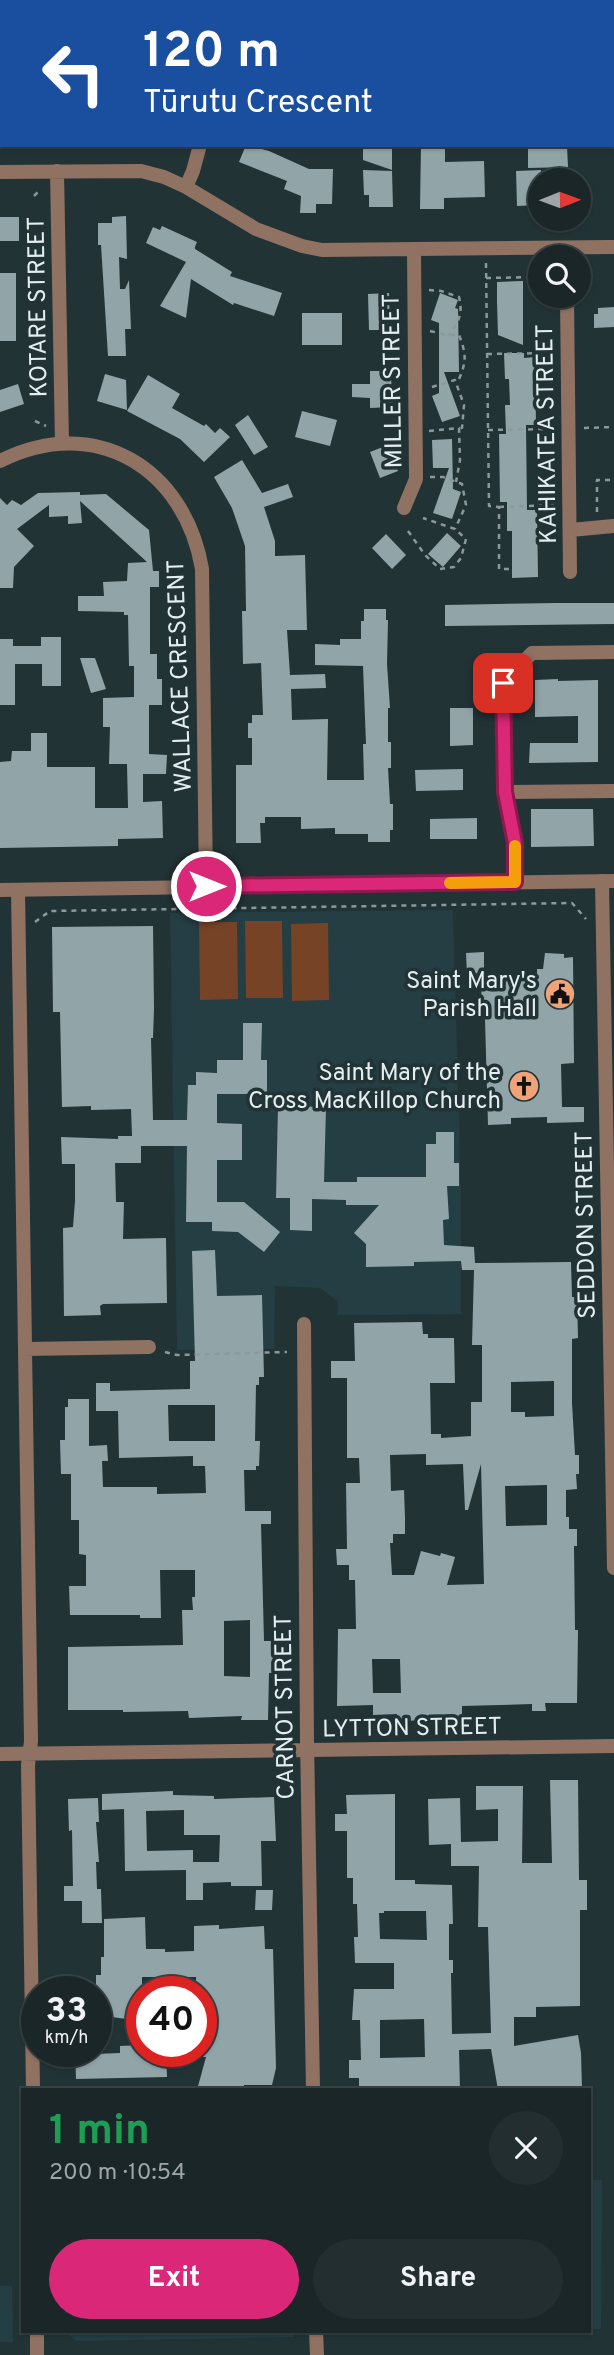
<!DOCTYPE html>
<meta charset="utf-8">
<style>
:root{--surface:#1a2628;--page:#232e30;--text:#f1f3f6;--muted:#9fa5a8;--line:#384345;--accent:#db2777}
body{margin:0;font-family:Overpass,sans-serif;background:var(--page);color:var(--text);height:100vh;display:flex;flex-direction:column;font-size:26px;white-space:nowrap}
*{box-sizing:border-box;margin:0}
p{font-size:23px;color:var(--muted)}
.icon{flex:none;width:38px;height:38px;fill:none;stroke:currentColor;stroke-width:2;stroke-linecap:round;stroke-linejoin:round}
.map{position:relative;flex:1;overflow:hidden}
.drawer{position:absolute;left:21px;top:2088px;width:570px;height:245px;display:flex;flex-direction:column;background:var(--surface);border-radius:0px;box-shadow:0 2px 5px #0004,0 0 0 2px var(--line)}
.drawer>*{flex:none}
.banner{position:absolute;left:0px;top:0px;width:614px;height:147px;box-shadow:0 2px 5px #0004,0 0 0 2px var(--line);background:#1a4fa0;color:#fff;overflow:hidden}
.needle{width:46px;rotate:89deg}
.tools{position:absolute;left:528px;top:168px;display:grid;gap:14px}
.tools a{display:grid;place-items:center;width:63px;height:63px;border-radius:50%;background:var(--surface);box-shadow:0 2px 5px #0004,0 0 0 2px var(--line);font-size:35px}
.speed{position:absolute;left:21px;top:1976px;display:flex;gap:14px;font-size:35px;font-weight:700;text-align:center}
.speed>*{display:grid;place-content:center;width:91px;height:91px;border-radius:50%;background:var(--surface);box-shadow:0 2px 5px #0004,0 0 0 2px var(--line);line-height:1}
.speed small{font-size:18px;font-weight:400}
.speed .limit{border:10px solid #d22;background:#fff;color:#111}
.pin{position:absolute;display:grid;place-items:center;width:60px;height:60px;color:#fff;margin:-30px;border-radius:14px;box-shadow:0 4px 10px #0006}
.me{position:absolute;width:77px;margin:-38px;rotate:90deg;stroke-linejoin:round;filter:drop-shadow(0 0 5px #0008)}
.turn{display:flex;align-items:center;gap:24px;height:147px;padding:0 28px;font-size:32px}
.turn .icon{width:91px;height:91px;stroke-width:2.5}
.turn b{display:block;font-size:49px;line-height:60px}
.round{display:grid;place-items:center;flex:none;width:74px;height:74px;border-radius:37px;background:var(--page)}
.head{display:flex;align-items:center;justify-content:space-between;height:119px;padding:0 28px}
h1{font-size:42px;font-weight:700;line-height:52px;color:#1e9e55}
.cta{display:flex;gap:14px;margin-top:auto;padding:14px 28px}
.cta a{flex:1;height:80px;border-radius:42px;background:var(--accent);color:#fff;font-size:28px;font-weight:700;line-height:80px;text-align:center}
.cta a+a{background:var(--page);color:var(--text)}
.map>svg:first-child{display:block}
</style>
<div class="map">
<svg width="614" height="2355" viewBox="0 0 614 2355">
<rect width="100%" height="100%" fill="#223336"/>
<path fill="#243e43" d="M453,910L461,1194V1314L338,1315L337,1301L320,1288L275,1286L274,1349L177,1350L170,913Z
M590,2180H602L601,2329H590Z
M0,2286H12L13,2342H0Z
M65,2331H294V2337L76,2341Z
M343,2331H516L343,2335Z"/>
<path fill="#774327" d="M245,921H282L283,998H246Z
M199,922H237L238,999L200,1000Z
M328,923L329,1000L292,1001L291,924Z"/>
<path fill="#91a5a9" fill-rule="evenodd" d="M246,145L269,151L309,169H333L332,204H316V213H300L301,196L284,189L287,181L239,162Z
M363,145H392V170L363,160Z
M421,145H445V162L484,161L485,197L444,198V209H420Z
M567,146L568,167L528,168V147Z
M363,170L392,171L393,207H369V195H364Z
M541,170V205L517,206L516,171Z
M126,216L127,259L119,257L120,289H125L129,280L131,329H125L126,356H108L101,245H98V223H112V217Z
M0,217H19V241H0Z
M162,226L197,242L194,249L195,247V249L232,272L230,276L282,293L274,316L234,303L233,305L191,279L186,318L160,306L186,262L146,243L153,227L160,230Z
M0,273H16V341H0Z
M523,281V345L498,335L497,302V282Z
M389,293L390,330H369L368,294Z
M440,293L458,300L455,308L458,309L459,372H444L460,416L442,422L432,396L439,393V323L431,320Z
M614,307V327L594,328V314H598V308Z
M302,313H342V345H302Z
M504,353H524V358L535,357L536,425H526L527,510H537L538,577L512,578V531H507V502H500L499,434H506L505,405H510L509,379H505Z
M370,371H391L392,407L370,408V398L352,397V384H370Z
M105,374L126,380L127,410L97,401Z
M148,375L180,394L172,408L204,426L206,424L215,433L220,428L230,437L204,462L180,439L127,411Z
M18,384L24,404L0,412V390Z
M302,411L337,420L330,446L295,437Z
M248,415L268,447L254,455L235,425Z
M452,439L453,489L461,492L452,519L433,513L449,468H433L432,440Z
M388,445L398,471L380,478L370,452Z
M242,460L262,493L288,484L293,497L264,507L275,541V556L305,555L307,630H287L290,675L325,674L326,688L291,689L292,720L328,719L327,780H364L363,744H366L363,666L315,665V644L340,645V639H361V621H364V609H386V620H388L387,664L390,708H388V742H391V768H388L390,804H393V830H390V842H368V834H335V828L301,829V817H265V823H260L261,843H236V765H252V738H248V723H252V715H263L261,663L243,664L242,611H246L245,546L232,508L214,477Z
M80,492V495L106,494L149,530L153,571H159V587H150V654H157V679H162V705H149V754L167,755L166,774H143V802L162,801L163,838L118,839V846L0,848V762L11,761L12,751H31V733H47V767H95V808H128L127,764H109L110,727H103V698L134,697V666H129L128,615H124V612L78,611V596H104L103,582L127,581L128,563L147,562L80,501L82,523L68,524V516L49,517V505L17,529L34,546L14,567L13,588H0V498L7,505L12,500L21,505L38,493Z
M447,533L461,546L443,567L428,554Z
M386,534L406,555L392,569L372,548Z
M556,603H614V624L445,626V605Z
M41,637H61V686H42V664H15V705H0V639H13V646H41Z
M80,658H95L106,689L91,693Z
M558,679V681L598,680V762L529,763L530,743H578V716L535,717V680Z
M450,708H473V745L450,746Z
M463,769V790L416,791L415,770Z
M531,809H593L594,846L531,847Z
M477,818V839H430V819Z
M153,926L154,1009L153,1038H151L153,1120H187L188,1085H196V1072L217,1073V1060H243V1023H262L261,1060H267V1094H217V1123L242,1124V1160H217V1202H244L280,1232L264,1252L238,1232L212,1231V1222H186L187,1146H141V1163H115L116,1202H124L123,1239L166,1238L167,1303L103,1304L100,1306L101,1315L64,1316L63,1228L73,1227L75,1201V1164H62L61,1137L118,1139V1136H132L131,1109L91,1110V1106L62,1107L60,1012H53L52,927Z
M484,952V973L467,974L466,953Z
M545,953L564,954V958L573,957L574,1063L561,1064L562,1107H584V1122L547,1123V1117L511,1118V1124L488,1125L485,1019H482L481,977L537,976V969H543Z
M278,1106L326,1107L324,1182H357V1177H426V1144H436V1132H454V1163H459V1186H447L449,1219L443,1220L444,1245L474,1247L475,1263L571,1262L572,1297H577L578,1338L572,1339V1403L575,1455H579V1474H576L577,1489L566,1490V1517H569V1529H577V1546H574L575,1630H578L577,1703H545L546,1711H532V1704L462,1706V1720H439L397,1721V1714L373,1715V1705L337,1706L338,1629H356L355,1580H349V1565H337L336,1549H347L346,1483H360L359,1458H347V1378H331V1361H355L354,1323L422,1322L423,1334H428V1338H454L455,1383H430L431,1434H441V1438L471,1436V1402H482V1345H472L474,1270H462L461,1261L414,1262V1266L366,1267V1244L354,1233L379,1205H346V1200L312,1199V1231L290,1230V1198H276ZM554,1381V1416L525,1417V1412H511V1382ZM426,1454V1465L463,1464L465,1510H468L481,1464L484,1584L447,1585L455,1557L441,1553L440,1556L421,1551L414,1575H392L390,1543H393V1534H405V1518L404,1490L391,1491L390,1455ZM547,1485V1525L506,1526L505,1486ZM372,1659H400L401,1693H373Z
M215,1250L217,1296L262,1295L264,1377H259V1385H256L255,1441H260L259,1466H256V1470H244L245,1511H271V1524H261L264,1641H273V1673H269L268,1720H241L242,1716L189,1718L188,1711L123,1712V1710H68V1647L183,1645L182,1610H193L192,1597H195V1570H160L161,1618H140V1615H70L69,1586H86V1555L79,1554V1520H71V1474H61L60,1440H65V1407H68V1399H89V1446L107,1445L108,1461H102L103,1487H157V1494L206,1493L205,1466H193V1456L119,1458L118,1411H96V1383H110V1391L190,1389V1361H195L192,1251ZM168,1405H215V1441H169ZM250,1620V1677L224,1676V1621Z
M550,1780H578L579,1880H587V1910H580V2006L536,2007V2017H514V2046L578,2035L581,2053L582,2090H498L491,2049L459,2050L460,2090H359V2078H349V2060H361L360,2020H352L354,1989H394V1963H355L354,1937H358L357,1904H353V1878H347V1831H335V1814H347L346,1795L395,1794V1880H415V1884L452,1885L453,1924H449V1960H453V1973H451L452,2034L491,2033L488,1927H478L479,1866H451V1844L429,1845L428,1799L460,1798L461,1842L498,1841V1809L476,1810V1786H523L522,1863H552ZM384,1911H426L427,1940L380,1939L379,1913H384ZM424,2019L425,2057L380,2058V2020Z
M173,1791V1795L214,1796V1799L274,1797L276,1841H261L262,1886H231V1882L203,1883V1900H186V1870L125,1871L124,1809L102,1810V1794ZM184,1810V1835H220L219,1862H193V1850L147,1851L146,1811Z
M98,1798L99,1822H96L99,1862H96L97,1889H101L102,1923H82V1901H64V1886H73L72,1830L69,1831L68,1799Z
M256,1890H273L272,1910H255Z
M145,1917L146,1949H165V1952L194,1951V1926L219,1925V1929L264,1926L265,1949H273L276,2068L272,2085H244L243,2090H197L206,2057H201V1992H196V1977H142V2021L96,2015V1975H101V1957H104V1919Z
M141,2045V2051H166L167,2077L76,2079L75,2051H95V2054L120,2053V2046Z"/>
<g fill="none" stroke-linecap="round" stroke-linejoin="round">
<path stroke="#8b999c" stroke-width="2.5" stroke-dasharray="5 5" stroke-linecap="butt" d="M34,196L39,191
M486,263L489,506L499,507V569H509
M486,278L541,277
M429,290L441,291L459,297C463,314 459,321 449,335
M430,331L447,335H459C466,353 467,361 459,379L455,380
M487,354L553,353
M432,387L455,380L464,405L462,428H459
M35,421L46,426
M584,428L614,427
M488,430L555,429
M429,431L459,428L460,460L456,482
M430,477H443L462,484L466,505L455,529
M499,507L555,505
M597,512V480H614
M408,531L425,555L440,569L454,567L461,558L466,539L455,529L423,518
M35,922L50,911L572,903L586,919
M165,1352L177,1355L287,1352
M285,1766V1775L294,1774"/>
<path stroke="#907263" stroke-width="14" d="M201,0V2
M57,171L62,443
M0,172L141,171L164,177L186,187L256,229L302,246L322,250L614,247
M186,187L193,171L200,145
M567,296L570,572
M0,461C95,413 185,468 202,569L206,886
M404,508L416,479L414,250
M571,530L613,526
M505,792L614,791
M602,881L614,1568
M515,882V843L505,792L503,683L532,653L614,652
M18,890L31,1741L28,1765L33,2090
M304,1324L307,1739L313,2090
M25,1349L149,1347
M0,1754L614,1746
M37,2331V2355
M316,2331L317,2355"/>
<path stroke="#907263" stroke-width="14" d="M0,890L614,881"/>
</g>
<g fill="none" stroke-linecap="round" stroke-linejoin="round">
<g stroke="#8e194d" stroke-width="18">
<path id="route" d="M206,886L515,882V843L505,792L503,683"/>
</g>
<use href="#route" stroke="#db2777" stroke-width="12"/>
<path stroke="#f59e0b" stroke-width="12" d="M450,883L515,882V846"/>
</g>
<defs>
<g id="civic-disc" transform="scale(1.575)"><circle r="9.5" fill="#f0a279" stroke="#223336"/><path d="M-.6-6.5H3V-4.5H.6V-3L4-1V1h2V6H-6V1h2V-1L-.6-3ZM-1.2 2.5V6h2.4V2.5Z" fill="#111"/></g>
<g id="church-disc" transform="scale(1.575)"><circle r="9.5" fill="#f0a279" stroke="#223336"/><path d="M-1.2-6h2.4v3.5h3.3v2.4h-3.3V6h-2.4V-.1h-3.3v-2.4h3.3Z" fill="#111"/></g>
</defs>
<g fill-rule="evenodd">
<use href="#civic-disc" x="560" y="994"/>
<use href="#church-disc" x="524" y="1086"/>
</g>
<g text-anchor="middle" stroke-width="7" stroke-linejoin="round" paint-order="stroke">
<g font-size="24" fill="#e4eef1" stroke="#223336">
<text transform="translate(37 307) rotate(-91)" y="8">KOTARE STREET</text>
<text transform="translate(392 381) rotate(-91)" y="8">MILLER STREET</text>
<text transform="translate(546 434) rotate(-91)" y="8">KAHIKATEA STREET</text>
<text transform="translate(179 676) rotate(-92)" y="8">WALLACE CRESCENT</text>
<text transform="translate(585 1225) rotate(-91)" y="8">SEDDON STREET</text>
<text transform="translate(284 1707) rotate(-91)" y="8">CARNOT STREET</text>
<text transform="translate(412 1727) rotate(-1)" y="8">LYTTON STREET</text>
</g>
<g font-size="24" fill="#e4eef1" stroke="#223336" text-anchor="end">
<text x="537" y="988">Saint Mary's<tspan x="537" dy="28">Parish Hall</tspan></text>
<text x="501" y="1080">Saint Mary of the<tspan x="501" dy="28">Cross MacKillop Church</tspan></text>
</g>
</g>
</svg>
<div class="tools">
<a><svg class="needle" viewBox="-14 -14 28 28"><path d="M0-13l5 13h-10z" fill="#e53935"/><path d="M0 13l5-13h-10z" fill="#9fa5a8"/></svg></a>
<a><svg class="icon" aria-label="search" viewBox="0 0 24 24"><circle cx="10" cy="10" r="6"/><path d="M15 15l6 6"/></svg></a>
</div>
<div class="speed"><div>33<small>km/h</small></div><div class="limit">40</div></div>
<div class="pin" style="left:503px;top:683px;background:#d93025"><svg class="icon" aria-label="arrive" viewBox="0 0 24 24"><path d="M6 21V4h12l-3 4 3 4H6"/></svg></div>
<svg class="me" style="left:206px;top:886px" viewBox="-20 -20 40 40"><circle r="17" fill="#db2777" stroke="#fff" stroke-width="3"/><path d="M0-11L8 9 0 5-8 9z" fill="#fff"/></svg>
<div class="banner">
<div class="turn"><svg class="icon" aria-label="left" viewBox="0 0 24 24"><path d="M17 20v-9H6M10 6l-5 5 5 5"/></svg><div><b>120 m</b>Tūrutu Crescent</div></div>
</div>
<section class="drawer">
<div class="head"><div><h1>1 min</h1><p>200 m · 10:54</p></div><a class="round"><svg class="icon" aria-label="close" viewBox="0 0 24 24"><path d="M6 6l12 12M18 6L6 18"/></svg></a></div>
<div class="cta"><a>Exit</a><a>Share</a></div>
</section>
</div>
